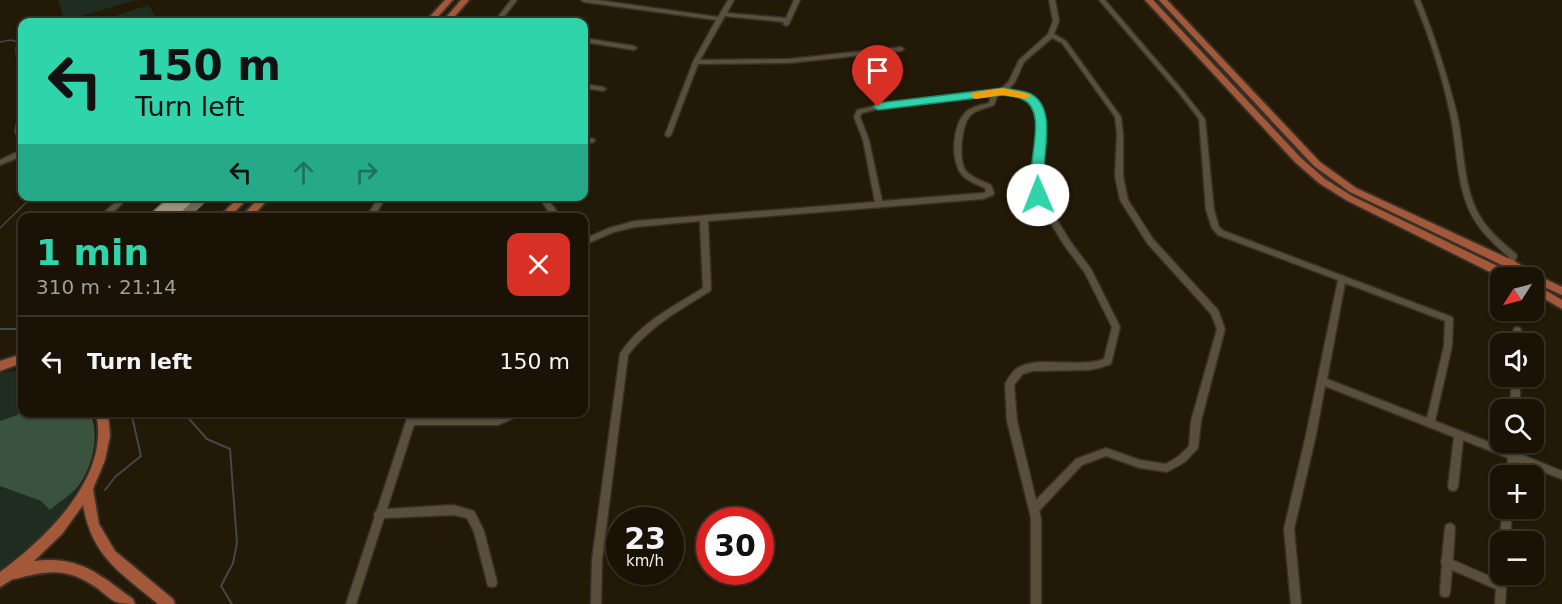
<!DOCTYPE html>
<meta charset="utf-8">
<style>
:root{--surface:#1a1305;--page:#272013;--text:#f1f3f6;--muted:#9f9e9a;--line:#383227;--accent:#2fd4aa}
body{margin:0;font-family:"DejaVu Sans",sans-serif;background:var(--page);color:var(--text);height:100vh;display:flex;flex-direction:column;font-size:22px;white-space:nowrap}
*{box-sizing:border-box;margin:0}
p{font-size:20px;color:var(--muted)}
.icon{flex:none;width:33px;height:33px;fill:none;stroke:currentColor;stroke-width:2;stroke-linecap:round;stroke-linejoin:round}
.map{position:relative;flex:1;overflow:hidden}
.side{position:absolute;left:18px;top:213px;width:570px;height:204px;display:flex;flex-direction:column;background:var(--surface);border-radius:12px;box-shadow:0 2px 4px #0004,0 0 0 2px var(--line)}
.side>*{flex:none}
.hud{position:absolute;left:18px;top:18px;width:570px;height:183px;border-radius:12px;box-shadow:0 2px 4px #0004,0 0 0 2px var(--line);background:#2fd4aa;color:#111;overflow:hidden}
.needle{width:39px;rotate:234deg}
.tools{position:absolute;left:1490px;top:267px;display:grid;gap:12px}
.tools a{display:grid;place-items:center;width:54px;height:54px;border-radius:12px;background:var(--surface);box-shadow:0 2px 4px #0004,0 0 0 2px var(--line);font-size:30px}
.speed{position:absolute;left:606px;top:507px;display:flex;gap:12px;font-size:30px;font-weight:700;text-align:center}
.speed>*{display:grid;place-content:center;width:78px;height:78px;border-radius:50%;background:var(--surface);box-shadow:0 2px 4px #0004,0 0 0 2px var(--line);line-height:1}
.speed small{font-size:15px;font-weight:400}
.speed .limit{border:9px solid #d22;background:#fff;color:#111}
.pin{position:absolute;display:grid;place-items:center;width:51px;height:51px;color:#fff;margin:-62px -26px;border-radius:50% 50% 50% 0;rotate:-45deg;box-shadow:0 0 6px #0007}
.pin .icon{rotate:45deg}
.me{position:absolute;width:66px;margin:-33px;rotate:359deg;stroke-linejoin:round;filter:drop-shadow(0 0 4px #0008)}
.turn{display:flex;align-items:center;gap:21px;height:126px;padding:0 18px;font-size:27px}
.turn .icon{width:78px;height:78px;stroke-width:2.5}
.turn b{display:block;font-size:42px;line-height:51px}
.lanes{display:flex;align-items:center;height:57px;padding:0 18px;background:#0003;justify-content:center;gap:30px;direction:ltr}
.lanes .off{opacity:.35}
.round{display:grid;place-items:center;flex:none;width:63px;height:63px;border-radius:12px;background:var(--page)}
.headline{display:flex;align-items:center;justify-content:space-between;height:102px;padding:0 18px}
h1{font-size:36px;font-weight:700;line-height:45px;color:var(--accent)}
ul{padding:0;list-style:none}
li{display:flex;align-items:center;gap:18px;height:90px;padding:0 18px;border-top:2px solid var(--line)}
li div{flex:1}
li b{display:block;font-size:22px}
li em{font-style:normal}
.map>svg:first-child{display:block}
</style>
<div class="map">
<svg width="1562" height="604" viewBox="0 0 1562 604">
<rect width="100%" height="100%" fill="#231907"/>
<path fill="#1e2d20" d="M58,0H136L65,21Z
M149,5L156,19L145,22H121L117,15Z
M17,371L22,372V412L91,413C108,453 67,511 39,539C28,550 13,560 0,571V373Z"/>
<path fill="#3a533e" d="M22,410V412L90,413C100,434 93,466 79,485C72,494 59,502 50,510L41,501L0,486V421L17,415Z"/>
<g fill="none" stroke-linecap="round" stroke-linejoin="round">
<path stroke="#434848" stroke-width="1.5" d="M0,42L11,40L18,42L16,48L20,104L15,132L22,148
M0,228L33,196"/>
<path stroke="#434848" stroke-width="2" d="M0,329H22
M183,412L207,439L230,449L237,543L233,563L221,586L232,604
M105,490L115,477L141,456L131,412"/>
<g stroke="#363029" stroke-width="3">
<path id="minor" d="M511,0H517L500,22H494Z
M581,0H597L718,17L728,0H734L727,13L786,18L794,0H800L789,24L786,26L783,24L784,22L725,16L700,60L789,59L901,47L904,49L901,51L789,63L698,64L671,135L668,137L665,135L693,62L716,20L584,2Z
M1049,0H1055L1059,21L1054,34L1066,41L1121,117L1123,134V176L1128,200L1153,239L1218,310L1225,329L1201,421L1198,448L1185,462L1167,472L1140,468L1106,456L1082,465L1039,511L1041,518V604H1031V518L1007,421L1005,384C1008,379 1011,373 1016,369C1037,354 1079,369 1104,359L1112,327L1085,273L1064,245L1034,195L1031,181L1040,122L1033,106L1025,98L1003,93L998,94L994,105C988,108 978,109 972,114C961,122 958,160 966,171C972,178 983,181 991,185L994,193L993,195L983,199L708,221L711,289L710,291C680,310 650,326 628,355L602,560L601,604H591L592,560L620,354C639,323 673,307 703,288L700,221L635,227L614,232L584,245V239L609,228L635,221L875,202L863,140L854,117L857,110L878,105L1001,89L1009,81L1019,60L1048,34L1053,21ZM1052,38L1062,43L1115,117L1117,134L1115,176L1120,200L1147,243L1211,314L1217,329L1191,421L1189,446L1179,456L1166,464L1140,460L1106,448L1076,459L1036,500L1017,421L1014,385L1023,374L1033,371L1089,370L1099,368L1111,364L1120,327L1091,269L1070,241L1042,195L1039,181L1046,122L1039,105L1029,95L1008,90L1015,82L1024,62ZM991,95L989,103C982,105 973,106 967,111C952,123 949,164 964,177C970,182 978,185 985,188L986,192L982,193L882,201L869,140L860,117L862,113L878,109Z
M1099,0H1105L1183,91L1205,119L1214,210L1219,227L1224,231L1452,317L1453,319L1452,346L1435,421L1509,450V442H1519L1518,453L1562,471V479L1517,462L1516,476H1506L1508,458L1463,440L1458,487L1456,490L1453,491L1450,490L1448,487L1454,437L1325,386L1316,435L1294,529L1301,604H1291L1284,529L1306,435L1338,280L1218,235L1212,228L1206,210L1199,119L1179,93ZM1345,283L1445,321L1444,346L1427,418L1327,379Z
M1414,0H1420C1435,37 1447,75 1457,114C1465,149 1462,191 1483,221C1492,234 1504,244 1516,254L1517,256L1513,266H1507L1506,264L1509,257C1497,247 1486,237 1477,224C1456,193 1458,153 1451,118C1443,78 1430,38 1414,0Z
M584,38L634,46L637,48L634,50L584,42Z
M584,84L603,87L606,89L603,91L584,88Z
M584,137L594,139L595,141L592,143L584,141Z
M19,151H22V156L0,165V160Z
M122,196H130L107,218H98Z
M379,196H386L374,218H366Z
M538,196H545L562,218H553Z
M1517,327L1520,328L1521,330L1520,344H1512L1514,328Z
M1512,376H1520V410H1510Z
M409,412H418L417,417H497L506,412H516L514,418L498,425H414L387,509L453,505L474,511L484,531L497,582L496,586L492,587L488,586L474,532L467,518L453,515L384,518L356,604H346L375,516L374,514L377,510Z
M1502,508H1512L1510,542H1500Z
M1450,523L1454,525L1455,528L1453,560L1496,579L1497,574L1500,570V574H1507L1505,604H1495L1496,589L1452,570L1450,592L1449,596L1445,597L1441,596L1440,592L1442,565L1441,562L1442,558L1445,528L1446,525Z"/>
</g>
<g stroke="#363029" stroke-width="4">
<path id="major" d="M445,0H453L433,22H425Z
M461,0H469L450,22H442Z
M1145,0H1153L1301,158L1325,179L1352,196L1516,275L1517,278H1502L1346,200L1319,183L1295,162Z
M1159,0H1167L1320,162L1356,188L1514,261L1537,275L1562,287V295L1533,282V278H1524L1506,267L1350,192L1314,166Z
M240,196H250L229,218H218Z
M261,196H271L251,218H240Z
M1533,283L1562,300V309L1533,292Z
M22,354V363L0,371V361Z
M96,412H108L110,436L105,460L93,489L99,524L115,551L173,599L175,604H158C120,572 92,557 83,505L62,534L34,561C79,555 99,574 133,599L135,604C112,604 114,601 97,588C67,567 48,570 15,579H13L0,587V572C41,542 96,490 98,436C99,428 97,420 96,412Z"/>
</g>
<use href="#minor" fill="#5a4f3b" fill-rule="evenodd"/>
<use href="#major" fill="#a25839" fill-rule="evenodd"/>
</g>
<path fill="#877d6a" d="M309,196H337L331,203Z"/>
<path fill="#6e6656" d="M199,196H212L189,218H176Z
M327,196H337L331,203Z"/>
<path fill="#9d917b" stroke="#6e6656" stroke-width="1.5" d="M170,196H199L176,218H146Z"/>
<path fill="#2fd4aa" stroke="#1f8a6e" stroke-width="1.5" d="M1003,88C1012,90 1023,90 1031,94C1061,110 1038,166 1044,195L1042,198H1034C1021,172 1052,112 1022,99C1017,96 1009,96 1003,95L878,110L873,107L878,103Z"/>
<path fill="#f59e0b" d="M1003,88L1029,94L1031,96L1025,99L1003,95L975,99L970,95L975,92Z"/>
</svg>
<div class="tools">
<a><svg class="needle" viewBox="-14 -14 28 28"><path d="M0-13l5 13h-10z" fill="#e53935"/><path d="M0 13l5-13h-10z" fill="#9f9e9a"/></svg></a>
<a><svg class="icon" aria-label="sound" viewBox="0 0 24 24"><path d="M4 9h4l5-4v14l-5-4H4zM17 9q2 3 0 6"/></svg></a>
<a><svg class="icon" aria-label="search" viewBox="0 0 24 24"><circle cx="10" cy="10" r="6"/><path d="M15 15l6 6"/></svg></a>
<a>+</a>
<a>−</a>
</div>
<div class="speed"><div>23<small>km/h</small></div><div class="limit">30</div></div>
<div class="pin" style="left:878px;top:107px;background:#d93025"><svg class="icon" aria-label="arrive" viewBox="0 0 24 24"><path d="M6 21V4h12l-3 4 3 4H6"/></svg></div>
<svg class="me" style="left:1038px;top:195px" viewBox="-20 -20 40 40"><circle r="19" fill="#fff"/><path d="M0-13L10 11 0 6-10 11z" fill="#2fd4aa"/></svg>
<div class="hud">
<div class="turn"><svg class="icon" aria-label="left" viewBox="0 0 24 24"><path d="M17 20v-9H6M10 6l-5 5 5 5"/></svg><div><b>150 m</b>Turn left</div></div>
<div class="lanes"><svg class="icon" aria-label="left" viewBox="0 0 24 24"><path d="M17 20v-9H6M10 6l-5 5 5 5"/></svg><svg class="icon off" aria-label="ahead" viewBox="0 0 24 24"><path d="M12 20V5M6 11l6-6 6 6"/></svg><svg class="icon off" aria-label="right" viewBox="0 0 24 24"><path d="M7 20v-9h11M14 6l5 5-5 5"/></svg></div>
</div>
<section class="side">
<div class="headline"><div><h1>1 min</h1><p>310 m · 21:14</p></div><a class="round" style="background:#d93025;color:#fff"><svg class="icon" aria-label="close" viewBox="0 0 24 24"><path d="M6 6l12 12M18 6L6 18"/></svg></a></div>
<ul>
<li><svg class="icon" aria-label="left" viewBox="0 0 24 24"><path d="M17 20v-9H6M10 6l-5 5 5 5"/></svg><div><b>Turn left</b></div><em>150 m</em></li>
</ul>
</section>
</div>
